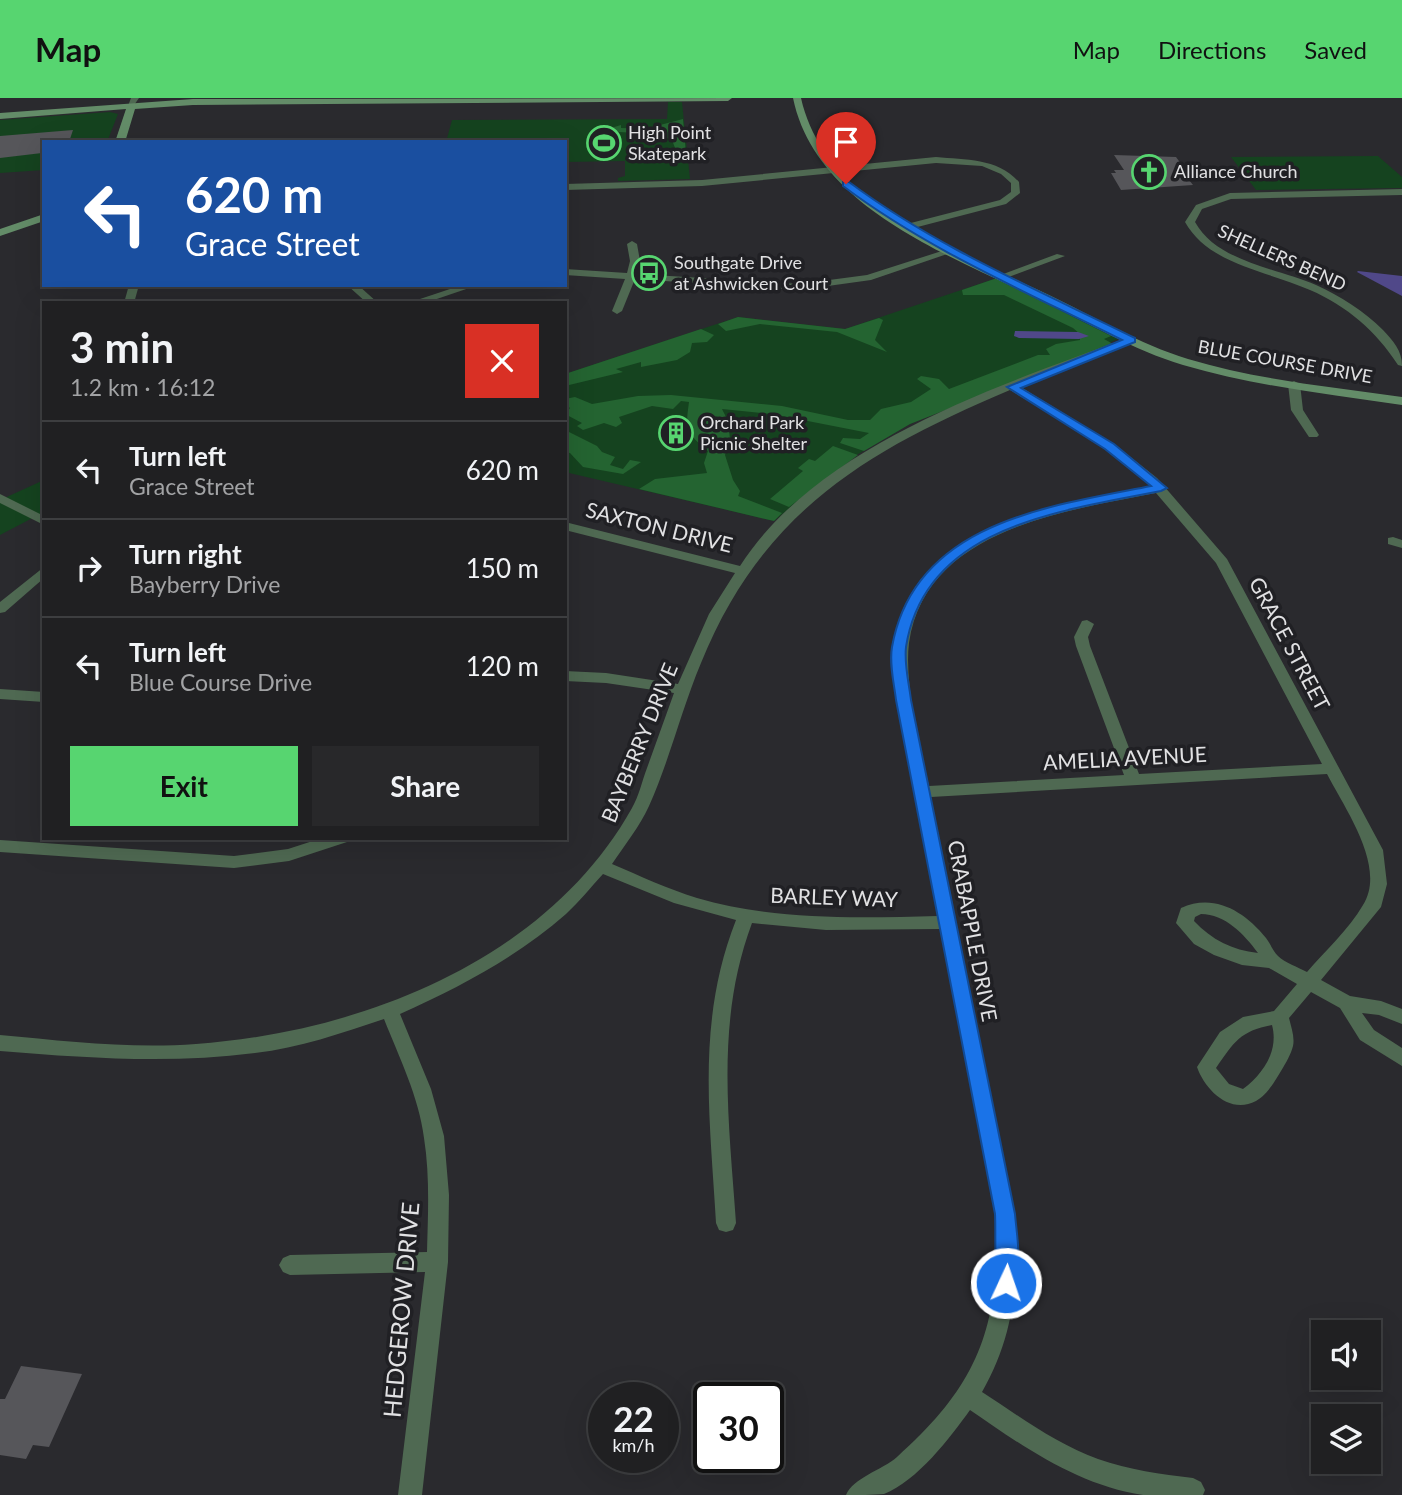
<!DOCTYPE html>
<meta charset="utf-8">
<style>
:root{--surface:#202022;--page:#28282a;--text:#f1f3f6;--muted:#a2a3a5;--line:#3d3e40;--accent:#57d570}
body{margin:0;font-family:Lato,sans-serif;background:var(--page);color:var(--text);height:100vh;display:flex;flex-direction:column;font-size:26px;white-space:nowrap}
*{box-sizing:border-box;margin:0}
p{font-size:23px;color:var(--muted)}
.icon{flex:none;width:38px;height:38px;fill:none;stroke:currentColor;stroke-width:2;stroke-linecap:round;stroke-linejoin:round}
.map{position:relative;flex:1;overflow:hidden}
.drawer{position:absolute;left:42px;top:203px;width:525px;height:539px;display:flex;flex-direction:column;background:var(--surface);border-radius:0px;box-shadow:0 7px 28px #0002,0 0 0 2px var(--line)}
.drawer>*{flex:none}
.hud{position:absolute;left:42px;top:42px;width:525px;height:147px;border-radius:0px;box-shadow:0 7px 28px #0002,0 0 0 2px var(--line);background:#1a4fa0;color:#fff;overflow:hidden}
.fabs{position:absolute;left:1311px;top:1222px;display:grid;gap:14px}
.fabs a{display:grid;place-items:center;width:70px;height:70px;border-radius:0px;background:var(--surface);box-shadow:0 7px 28px #0002,0 0 0 2px var(--line);font-size:35px}
.speed{position:absolute;left:588px;top:1284px;display:flex;gap:14px;font-size:35px;font-weight:700;text-align:center}
.speed>*{display:grid;place-content:center;width:91px;height:91px;border-radius:50%;background:var(--surface);box-shadow:0 7px 28px #0002,0 0 0 2px var(--line);line-height:1}
.speed small{font-size:18px;font-weight:400}
.speed .limit{border:4px solid #111;border-radius:10px;background:#fff;color:#111}
.pin{position:absolute;display:grid;place-items:center;width:60px;height:60px;color:#fff;margin:-72px -30px;border-radius:50% 50% 50% 0;rotate:-45deg;box-shadow:0 0 7px #0007}
.pin .icon{rotate:45deg}
.me{position:absolute;width:77px;margin:-38px;rotate:3deg;stroke-linejoin:round;filter:drop-shadow(0 0 5px #0008)}
.turn{display:flex;align-items:center;gap:24px;height:147px;padding:0 28px;font-size:32px}
.turn .icon{width:91px;height:91px;stroke-width:2.5}
.turn b{display:block;font-size:49px;line-height:60px}
.round{display:grid;place-items:center;flex:none;width:74px;height:74px;border-radius:0px;background:var(--page)}
.summary{display:flex;align-items:center;justify-content:space-between;height:119px;padding:0 28px}
h1{font-size:42px;font-weight:700;line-height:52px}
.button{display:flex;gap:14px;margin-top:auto;padding:14px 28px}
.button a{flex:1;height:80px;border-radius:0px;background:var(--accent);color:#111;font-size:28px;font-weight:700;line-height:80px;text-align:center}
.button a+a{background:var(--page);color:var(--text)}
ul{padding:0;list-style:none}
li{display:flex;align-items:center;gap:21px;height:98px;padding:0 28px;border-top:2px solid var(--line)}
li div{flex:1}
li b{display:block;font-size:26px}
li em{font-style:normal}
header{display:flex;align-items:center;gap:42px;box-sizing:border-box;height:98px;padding:0 35px;background:var(--accent);color:#111}
header strong{font-size:33px}
nav{display:flex;gap:38px;margin-inline-start:auto;font-size:24px}
.map>svg:first-child{display:block}
</style>
<header>
<strong>Map</strong>
<nav><a>Map</a><a>Directions</a><a>Saved</a></nav>
</header>
<div class="map">
<svg width="1402" height="1397" viewBox="0 0 1402 1397">
<rect width="100%" height="100%" fill="#2a2a2e"/>
<path fill="#15431f" d="M668,4H682L690,81L618,83V80L625,78V63L565,64V44H446L452,22L667,21Z
M110,14L118,16L107,44H44V72L0,75V22Z
M1378,58L1402,79V90L1256,92L1231,59Z
M997,180L1118,241L910,326L848,362L774,423L565,374V276L738,219L845,231Z
M44,382V414L0,437V402Z"/>
<path fill="#246431" d="M683,21L686,56L667,64H654L677,55L672,42L656,36L619,34L611,30L621,27V30L659,31L660,27Z
M997,180L1111,238L1104,241L1113,246L910,326L864,353L840,345L843,340L860,341L869,335L772,316L722,311L728,323L730,341L725,357L733,382L740,393L738,398L782,415L774,423L639,391L655,381L707,375L704,365L708,353C686,334 685,333 689,304L681,303L673,311L652,308L619,319L622,325L616,329L604,325L583,332L577,328L582,325L565,316L570,310L565,306V301L575,299L592,306L638,298L671,297L782,308L848,322H870L881,311L911,304L931,291L917,281L921,278L939,281L949,291L1038,257H1050L1046,251L1056,246L1080,242V236L1073,230L1004,197H963L962,192Z
M738,219L845,231L879,220L883,222L875,242L887,254L837,234L760,226L726,233L718,226Z
M701,231L714,237L707,244L692,245L690,254L677,262L641,269V264L616,271L623,274L565,288V276Z
M565,332L597,348L602,354L615,359L610,367L623,371L630,362L641,364L623,376L583,369L570,355L565,354Z
M833,348L858,357L789,409L770,401L803,373L798,370L809,361L815,363Z"/>
<path fill="#504889" d="M1358,173L1402,178V198L1357,174Z
M1015,233L1078,234L1089,238L1079,241L1019,240L1014,238Z"/>
<path fill="#56565a" d="M73,32L69,44H44L42,55L0,60V38Z
M1114,57L1176,59L1190,78H1186L1193,87L1121,92L1111,75H1116L1114,72H1124Z
M21,1268L82,1276L49,1349L33,1347L26,1361L0,1357V1301H5Z"/>
<g fill="none" stroke-linecap="round" stroke-linejoin="round">
<path fill="#4f6952" fill-rule="evenodd" d="M131,0H139L132,10L128,8Z
M936,59C966,62 998,60 1019,84L1020,95L1006,106L906,132L903,131V127L1000,102L1011,94V85L1001,76L982,68L936,65L702,88L565,92V86L702,82Z
M1402,91V97L1231,101L1202,111L1195,124C1217,164 1277,170 1316,187C1340,198 1364,213 1383,232C1393,243 1402,252 1402,268L1398,267C1376,233 1347,208 1310,192C1268,173 1209,167 1185,124L1196,107L1230,95Z
M632,143L637,146L640,163L637,176L799,186L867,177L948,151L956,153L871,182L799,192L635,181L622,213L617,216L612,213L625,181L565,177V171L627,175L630,163L627,146Z
M1057,156L1065,158L1006,180L998,178Z
M129,187H139L134,205H124Z
M347,187H358L378,205H367Z
M462,187H478L425,205H408Z
M1127,240L1136,242L1019,288L1114,346L1157,380L1227,461L1383,752L1387,786L1381,809L1321,882L1350,898L1381,903L1402,911V926L1379,917L1362,915L1374,932L1402,950V968L1360,942L1340,910L1311,894L1289,920C1291,929 1295,939 1293,948C1291,956 1286,965 1281,973C1275,983 1267,997 1256,1003C1230,1017 1205,992 1197,969L1220,934L1243,919L1274,913L1297,886L1269,870L1242,867L1214,857L1194,846L1176,825L1181,810C1214,795 1244,813 1266,840C1270,845 1273,853 1278,858C1285,865 1298,869 1307,874C1325,853 1349,831 1363,807C1387,769 1345,711 1327,676L931,699L1015,1116C1019,1180 1015,1237 982,1294C1019,1318 1056,1346 1098,1361C1129,1372 1161,1376 1193,1380L1201,1384L1205,1392L1203,1397C1183,1397 1163,1397 1143,1397C1079,1388 1022,1348 970,1312C950,1340 917,1383 884,1396C874,1397 857,1397 846,1397C853,1380 882,1372 897,1359C980,1285 1001,1226 995,1116L940,831L826,832L752,825C715,924 729,1022 736,1125L733,1132L726,1134L719,1132L716,1125C710,1019 696,924 736,822L674,805L603,776C591,789 579,804 566,816C517,859 460,889 400,916L431,991L444,1038L449,1097L448,1164L422,1397H398L425,1174L290,1177L283,1174L279,1167L283,1160L290,1157L427,1154C428,1116 430,1078 424,1040C419,999 399,959 384,921C342,935 299,950 255,955C170,966 86,960 0,953V937C65,943 131,951 196,946C362,934 547,862 632,710C639,698 642,683 647,670C656,645 665,620 674,595L606,585L565,583V573L606,575L678,586L709,516L735,475L565,432V424L740,468C817,347 999,288 1127,240ZM1010,292L1106,350L1151,388C1091,400 1028,410 973,439C933,459 900,501 895,546C891,586 902,628 909,667C919,717 928,767 938,818C858,820 775,823 697,800C668,791 640,778 612,766C624,748 640,728 649,708C670,661 682,610 701,565C762,414 866,353 1010,292ZM1156,395L1216,465L1322,666L1139,676L1090,548L1088,539L1094,526L1087,522L1082,523L1074,539L1076,548L1124,677L929,688C920,647 904,586 909,545C925,431 1065,413 1156,395ZM1201,816C1225,816 1244,836 1258,855C1232,852 1212,842 1194,823L1195,819ZM1272,927C1279,953 1263,976 1243,991L1229,986L1216,970C1234,944 1240,933 1272,927Z
M1294,283L1300,286L1303,312L1319,337L1317,339H1309L1291,312L1288,286Z
M0,396L44,418V427L0,405Z
M1393,439L1402,442V450L1388,446V440Z
M44,469V480L5,514L0,515V504Z
M0,591L44,594V604L0,601Z
M322,740H349L347,744L289,763L234,770L0,754V742L234,758L288,751Z"/>
<path fill="#638c68" fill-rule="evenodd" d="M732,0L728,3L193,7L135,11L125,44H115L126,11L0,21V15L193,1Z
M793,0H801C825,108 960,154 1049,197C1095,219 1139,246 1188,261C1258,282 1331,289 1402,299V307C1328,296 1254,288 1183,267C1133,252 1089,225 1043,203C952,158 816,111 793,0Z
M44,116V123L0,138V131Z"/>
</g>
<path fill="#1a73e8" stroke="#114b97" stroke-width="2" d="M843,84H849C936,149 1038,192 1135,240V244L1021,290L1114,346L1167,390L1161,393C1063,413 925,427 906,549C904,567 909,585 911,602L1015,1116C1017,1140 1023,1169 1013,1192L1006,1195L998,1192C994,1182 996,1131 995,1116L896,602C894,585 889,566 892,549C914,424 1050,408 1151,388L1105,351L1007,289L1122,242C1027,194 928,152 843,88Z"/>
<defs>
<g id="stadium-ring" transform="scale(1.75)"><circle r="9.5" fill="#202024" stroke="#57d570" stroke-width="1.5"/><path d="M0-5a6.5 5 0 1 0 0 10a6.5 5 0 1 0 0-10ZM-3.5-1.8h7v3.6h-7Z" fill="#57d570"/></g>
<g id="church-ring" transform="scale(1.75)"><circle r="9.5" fill="#202024" stroke="#57d570" stroke-width="1.5"/><path d="M-1.2-6h2.4v3.5h3.3v2.4h-3.3V6h-2.4V-.1h-3.3v-2.4h3.3Z" fill="#57d570"/></g>
<g id="bus-ring" transform="scale(1.75)"><circle r="9.5" fill="#202024" stroke="#57d570" stroke-width="1.5"/><path d="M-5-6H5V4H4V6H2V4H-2V6H-4V4H-5ZM-3.5-4V0h7V-4ZM-3.5 1.2v1.5H-2V1.2ZM2 1.2v1.5H3.5V1.2Z" fill="#57d570"/></g>
<g id="building-ring" transform="scale(1.75)"><circle r="9.5" fill="#202024" stroke="#57d570" stroke-width="1.5"/><path d="M-4-6H4V6H1V3H-1V6H-4ZM-2.5-4.3h1.7v1.8h-1.7ZM.8-4.3h1.7v1.8H.8ZM-2.5-1h1.7V.8h-1.7ZM.8-1h1.7V.8H.8Z" fill="#57d570"/></g>
</defs>
<g fill-rule="evenodd">
<use href="#stadium-ring" x="604" y="45"/>
<use href="#church-ring" x="1149" y="74"/>
<use href="#bus-ring" x="649" y="175"/>
<use href="#building-ring" x="676" y="335"/>
</g>
<g text-anchor="middle" stroke-width="7" stroke-linejoin="round" paint-order="stroke">
<g font-size="18" fill="#e1e1e3" stroke="#202024" text-anchor="start">
<text x="628" y="41">High Point<tspan x="628" dy="21">Skatepark</tspan></text>
<text x="1174" y="80">Alliance Church</text>
<text x="674" y="171">Southgate Drive<tspan x="674" dy="21">at Ashwicken Court</tspan></text>
<text x="700" y="331">Orchard Park<tspan x="700" dy="21">Picnic Shelter</tspan></text>
</g>
<g font-size="18" fill="#e1e1e3" stroke="#202024">
<text transform="translate(1282 160) rotate(24)" y="6">SHELLERS BEND</text>
<text transform="translate(1285 264) rotate(10)" y="6">BLUE COURSE DRIVE</text>
</g>
<g font-size="21" fill="#e1e1e3" stroke="#202024">
<text transform="translate(659 430) rotate(14)" y="7">SAXTON DRIVE</text>
<text transform="translate(1289 546) rotate(62)" y="7">GRACE STREET</text>
<text transform="translate(640 645) rotate(-68)" y="7">BAYBERRY DRIVE</text>
<text transform="translate(1125 661) rotate(-3)" y="7">AMELIA AVENUE</text>
<text transform="translate(834 800) rotate(2)" y="7">BARLEY WAY</text>
<text transform="translate(972 833) rotate(79)" y="7">CRABAPPLE DRIVE</text>
</g>
<g font-size="24" fill="#e1e1e3" stroke="#202024">
<text transform="translate(402 1212) rotate(-85)" y="8">HEDGEROW DRIVE</text>
</g>
</g>
</svg>
<div class="fabs">
<a><svg class="icon" aria-label="sound" viewBox="0 0 24 24"><path d="M4 9h4l5-4v14l-5-4H4zM17 9q2 3 0 6"/></svg></a>
<a><svg class="icon" aria-label="layers" viewBox="0 0 24 24"><path d="M12 4l9 5-9 5-9-5zM3 14l9 5 9-5"/></svg></a>
</div>
<div class="speed"><div>22<small>km/h</small></div><div class="limit">30</div></div>
<div class="pin" style="left:846px;top:86px;background:#d93025"><svg class="icon" aria-label="arrive" viewBox="0 0 24 24"><path d="M6 21V4h12l-3 4 3 4H6"/></svg></div>
<svg class="me" style="left:1006px;top:1185px" viewBox="-20 -20 40 40"><circle r="17" fill="#1a73e8" stroke="#fff" stroke-width="3"/><path d="M0-11L8 9 0 5-8 9z" fill="#fff"/></svg>
<div class="hud">
<div class="turn"><svg class="icon" aria-label="left" viewBox="0 0 24 24"><path d="M17 20v-9H6M10 6l-5 5 5 5"/></svg><div><b>620 m</b>Grace Street</div></div>
</div>
<section class="drawer">
<div class="summary"><div><h1>3 min</h1><p>1.2 km · 16:12</p></div><a class="round" style="background:#d93025;color:#fff"><svg class="icon" aria-label="close" viewBox="0 0 24 24"><path d="M6 6l12 12M18 6L6 18"/></svg></a></div>
<ul>
<li><svg class="icon" aria-label="left" viewBox="0 0 24 24"><path d="M17 20v-9H6M10 6l-5 5 5 5"/></svg><div><b>Turn left</b><p>Grace Street</p></div><em>620 m</em></li>
<li><svg class="icon" aria-label="right" viewBox="0 0 24 24"><path d="M7 20v-9h11M14 6l5 5-5 5"/></svg><div><b>Turn right</b><p>Bayberry Drive</p></div><em>150 m</em></li>
<li><svg class="icon" aria-label="left" viewBox="0 0 24 24"><path d="M17 20v-9H6M10 6l-5 5 5 5"/></svg><div><b>Turn left</b><p>Blue Course Drive</p></div><em>120 m</em></li>
</ul>
<div class="button"><a>Exit</a><a>Share</a></div>
</section>
</div>
